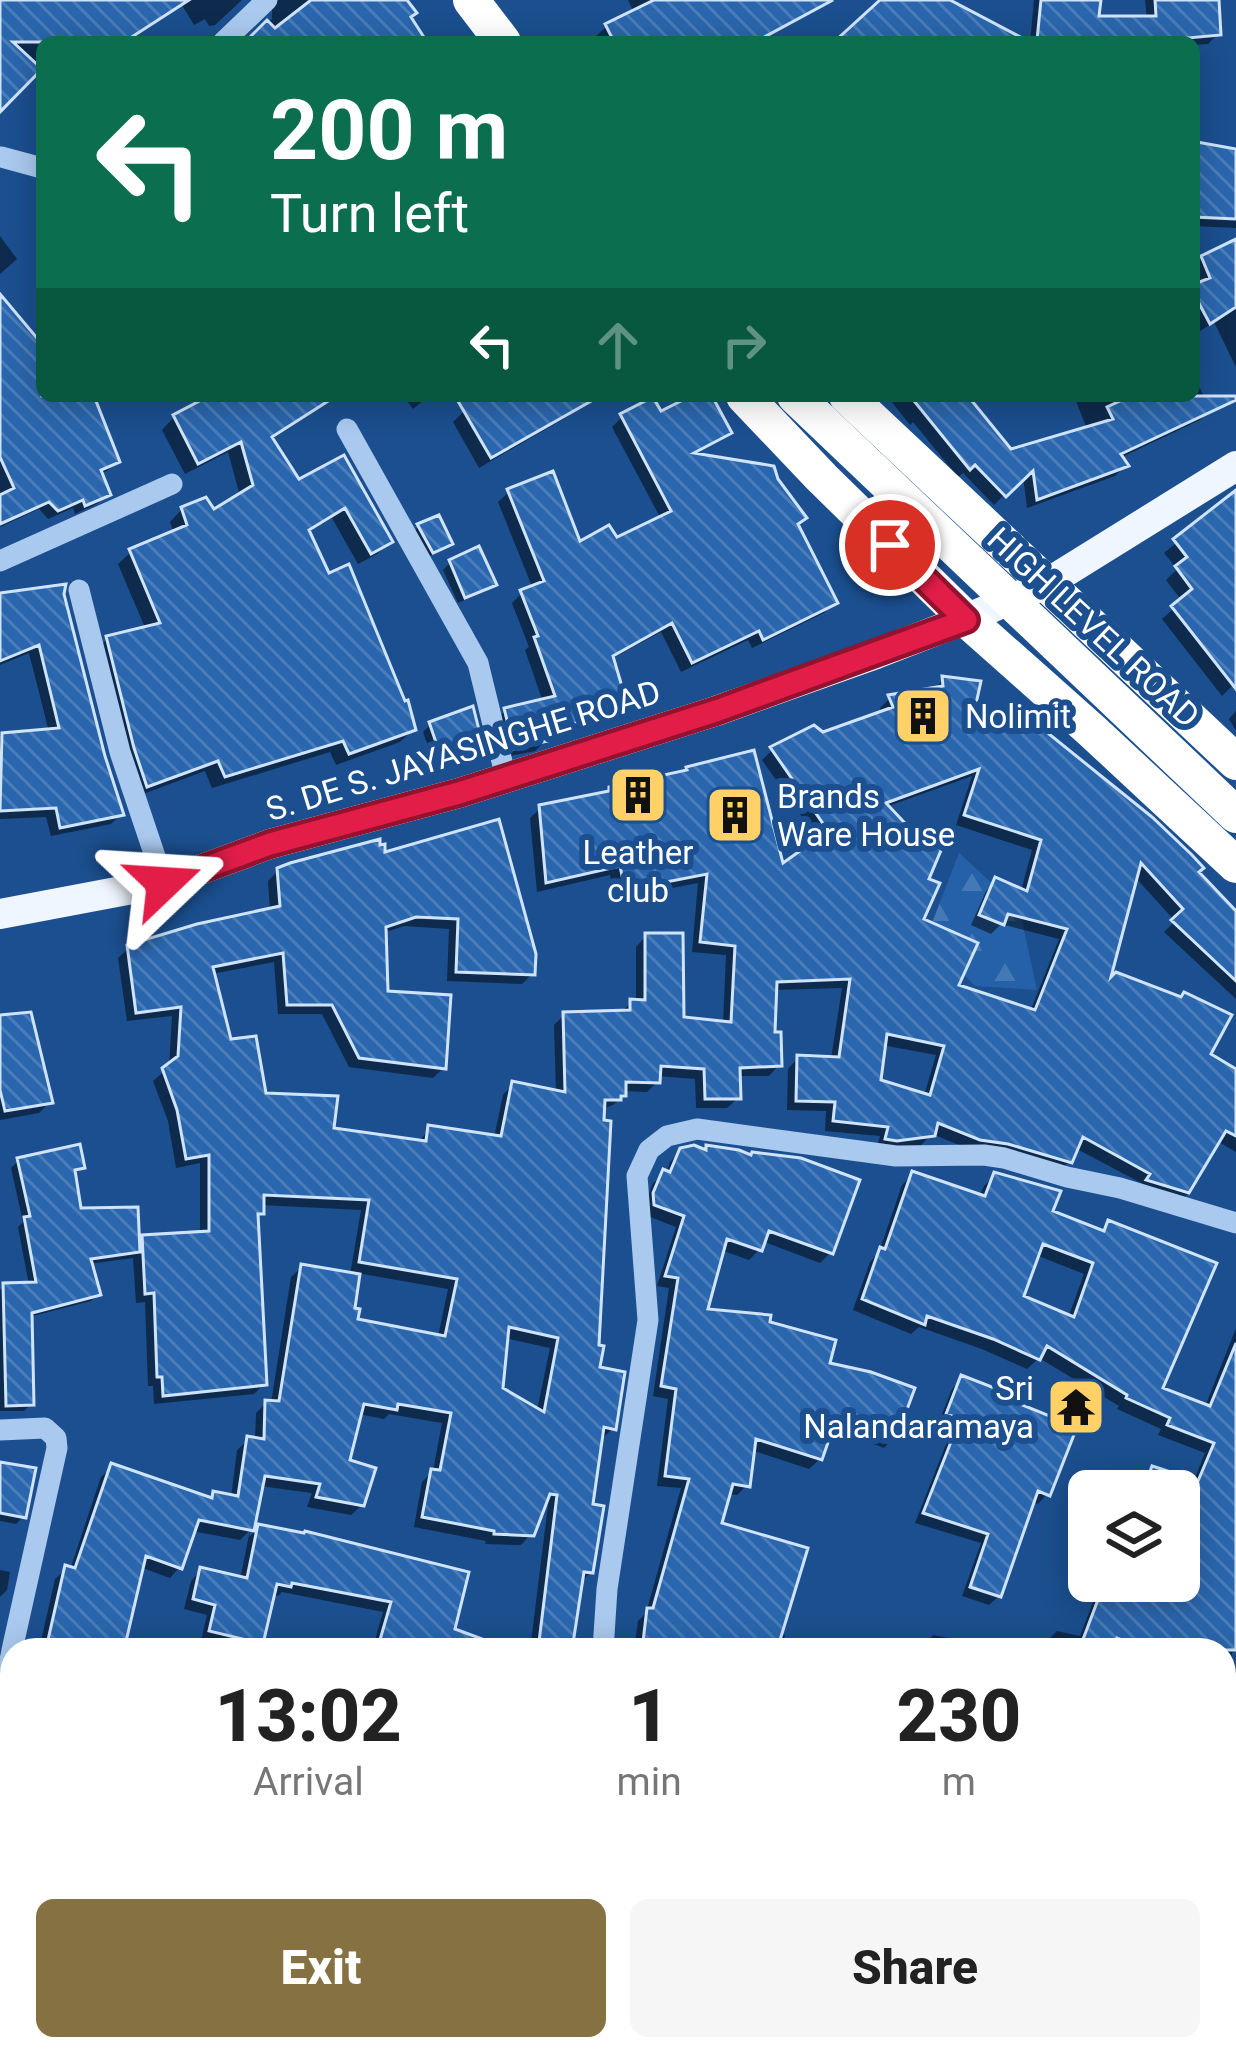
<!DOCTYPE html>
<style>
:root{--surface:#fff;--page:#f6f6f6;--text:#222;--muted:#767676;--accent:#857141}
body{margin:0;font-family:Roboto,sans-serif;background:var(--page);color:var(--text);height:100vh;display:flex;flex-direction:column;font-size:45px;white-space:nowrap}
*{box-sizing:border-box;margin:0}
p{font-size:39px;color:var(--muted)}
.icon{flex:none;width:66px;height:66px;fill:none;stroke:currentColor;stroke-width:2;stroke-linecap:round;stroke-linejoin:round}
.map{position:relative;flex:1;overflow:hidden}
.sheet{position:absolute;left:0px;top:1638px;width:1236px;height:423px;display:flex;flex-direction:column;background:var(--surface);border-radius:36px 36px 0 0;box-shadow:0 6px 30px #0003}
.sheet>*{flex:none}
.banner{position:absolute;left:36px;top:36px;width:1164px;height:366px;border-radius:18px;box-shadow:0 6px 30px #0003;background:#0b6e4f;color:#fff;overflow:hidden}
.fabs{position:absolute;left:1068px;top:1470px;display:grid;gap:24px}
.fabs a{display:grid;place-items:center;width:132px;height:132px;border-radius:18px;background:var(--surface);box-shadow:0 6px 30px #0003;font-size:60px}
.pin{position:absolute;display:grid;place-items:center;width:102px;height:102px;color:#fff;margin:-51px;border:6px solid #fff;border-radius:50%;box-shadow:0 3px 12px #0007}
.me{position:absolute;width:132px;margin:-66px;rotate:70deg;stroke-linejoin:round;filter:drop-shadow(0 0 9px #0008)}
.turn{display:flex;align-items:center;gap:42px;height:252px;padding:0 36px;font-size:54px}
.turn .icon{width:156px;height:156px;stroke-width:2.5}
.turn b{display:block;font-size:84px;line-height:102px}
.lanes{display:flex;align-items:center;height:114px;padding:0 36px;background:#0003;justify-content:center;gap:60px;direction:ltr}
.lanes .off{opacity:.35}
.eta{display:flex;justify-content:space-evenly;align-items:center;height:204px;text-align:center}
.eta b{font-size:72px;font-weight:800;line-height:84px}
.cta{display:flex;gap:24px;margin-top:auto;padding:24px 36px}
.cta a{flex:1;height:138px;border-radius:18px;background:var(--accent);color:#fff;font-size:48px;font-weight:800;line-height:138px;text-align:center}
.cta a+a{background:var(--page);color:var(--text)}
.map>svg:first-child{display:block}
</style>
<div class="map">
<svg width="1236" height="2060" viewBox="0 0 1236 2060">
<defs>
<pattern id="forest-firs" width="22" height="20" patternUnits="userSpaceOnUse" patternTransform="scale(3)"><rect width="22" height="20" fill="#2461a8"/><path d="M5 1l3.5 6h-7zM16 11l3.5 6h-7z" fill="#4579b5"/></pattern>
<pattern id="building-back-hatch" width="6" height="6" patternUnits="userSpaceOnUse" patternTransform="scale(3)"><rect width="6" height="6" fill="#2a66ad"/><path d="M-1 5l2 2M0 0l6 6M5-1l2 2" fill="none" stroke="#4a7db9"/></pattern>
</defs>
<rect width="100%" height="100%" fill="#1b4f8f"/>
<path fill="url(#forest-firs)" d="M959,853L1019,908L1037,990L975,986L927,936Z"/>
<path fill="#0007" fill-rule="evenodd" d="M0,0H242L215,25L209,26L205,19L194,25L182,5L125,42H42V65L0,108Z
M268,0H403L407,18L424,42H249L272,19V6Z
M628,0H713L701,42H598L595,37L607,26L634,13Z
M1034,0H1098L1096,19H1147L1145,0H1216L1218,34L1208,44L1194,45V42H1030Z
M1194,145L1236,152V228L1194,226Z
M0,236L17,259L0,274Z
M1236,242V367L1214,322L1194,335V289L1200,286L1194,267L1202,258Z
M0,298L42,349V396H91L117,461L107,471L99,474L107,494L97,504L75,514L73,508L48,519L39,509L0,527Z
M1194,375L1210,410L1200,420L1120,458L1125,466L1115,476L1027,508L1023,476L994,505L963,473L958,477L913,422L910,425L887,396H964L1010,452L1087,429L1074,396H1194Z
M215,396H319L323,402L310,414L271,440L298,483L343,459L389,542L377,554L358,564L332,518L307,533L413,730L400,742L336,765L330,752L212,788L205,771L135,797L95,651L108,638L146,630L118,564L131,552L174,534L170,522L182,509L213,513L240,496L228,452L185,474L162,430L174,417Z
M403,396H429L413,409Z
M490,396H572L578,406L567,417L479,468L453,422L464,411Z
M697,396H709L728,432L718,442L693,455L795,525L834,602L824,613L752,648L748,640L681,672L661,632L611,659L625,706L614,717L544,738L545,741L535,751L504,757L495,721L506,710L543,702L525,650L529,647L512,603L522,593L533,589L498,502L509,492L579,545L615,541L661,519L612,427L622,417L660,415Z
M1236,494V652L1232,686L1222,696L1162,619L1182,601L1166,580L1177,569L1164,553Z
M419,526L449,543L442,550L426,558L412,533Z
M450,563L493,584L486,591L458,603L443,570Z
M62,587L103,756L121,814L111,824L51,836L46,817L0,819V740L4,736L49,732L29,653L0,665V596Z
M943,680L972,706L1045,735L1236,912V999L1164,932L1175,921L1135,877L1106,986L1152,1155L1236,1081V1152L1217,1141L1189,1192L1179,1203L1075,1148L1070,1161L1059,1171L969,1149L932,1134L921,1145L876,1149L880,1136L825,1131L826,1111L787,1110L788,1069L798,1058L831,1059L842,988L774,990L772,1035L779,1065L769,1076H737L738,1098L727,1108H696L695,1079L657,1076V1082L647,1092L623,1091V1095L613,1105L602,1109L597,1369L613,1428L603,1438H600L590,1506L591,1572L579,1584L569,1650H530L548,1505L543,1504L531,1534L521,1545L485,1544L486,1541L414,1527L422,1482L433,1471L442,1423L389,1414L384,1419L358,1414L346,1462L362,1505L351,1515L307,1507L312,1493L260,1486L249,1537L259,1527L488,1650H372L383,1612L282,1592L278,1596L272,1595L259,1649L263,1650H229L230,1647L201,1641L207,1615L184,1609L191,1581L201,1570L240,1580L250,1530L240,1540L192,1531L180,1567L170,1578L140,1567L121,1650H39L55,1579L66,1569L70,1570L101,1477L112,1467L209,1500L214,1494L231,1498L237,1450L248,1440L255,1441L256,1413L266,1403H271L291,1277L302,1267L350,1275L361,1210L261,1205V1213L255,1219L264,1384L254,1394L154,1404L153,1386H148L145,1302L136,1303L133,1258L89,1264L98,1294L91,1301L29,1317L31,1404L24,1411H0V1290L4,1286L29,1285L18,1227L23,1222L11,1168L18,1161L82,1167L73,1175L78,1212L137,1244L143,1238L200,1235V1163L176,1168L168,1121L153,1081L169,1067L172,1016L127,1021L118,958L129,948L270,911L268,881L279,870L382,856L532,974L522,984L447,981L449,929L404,926L383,933L385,994L443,1068L433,1078L349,1067L322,1014H278L274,962L212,974L229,1042L264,1096L331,1131L418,1143L429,1129L494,1138L503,1095L513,1084L556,1093L554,1025L564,1015L620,1013L631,1003H636V947L646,936L681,1020L723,1024L726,955L692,952L698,883L615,899L610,875L537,892L530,818L541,808L605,795L610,790L781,868L819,841L762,760L772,750L814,729L822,735L882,714L880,708L890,698L932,691ZM972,776L956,825L1032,850L1021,891L996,881L986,891L971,925L991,934L1001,924L1059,939L1030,1012L955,987L920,920L925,880L886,807ZM882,1045L936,1055L924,1096L878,1082ZM357,1273L448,1289L438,1337L354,1322L351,1311ZM505,1338L550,1348L537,1411L500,1389Z
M1236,711V731L1229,719Z
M430,725L479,742L471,749L434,762L423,732Z
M0,1018L50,1102L39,1113L0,1120Z
M707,1148L830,1253L820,1263L762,1241L759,1250L749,1260L721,1250L705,1312L767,1324L826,1366L894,1437L884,1448L837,1430L832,1436L827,1435L820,1459L809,1469L751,1450L747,1485L737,1495L727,1494L719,1525L779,1634L785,1635L783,1650H634L638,1621L646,1613L681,1488L657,1486L668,1399L653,1396L669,1288L657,1286L676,1227L645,1215L644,1206L653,1183L666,1174L670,1162L681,1151L703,1152Z
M913,1174L979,1197L984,1186L995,1175L1049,1212L1100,1233L1109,1224L1159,1389L1205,1407L1236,1328V1643L1224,1675V1650H1044L1046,1642L1057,1631L1080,1636L1101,1581H1179V1491H1138L1142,1480L1153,1469L1193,1483L1205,1453L1158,1435L1161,1429L1117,1409L1119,1406L1039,1358L1027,1369L982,1349L919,1327L911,1334L853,1310L870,1262L879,1252L902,1185ZM1036,1255L1084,1274L1068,1318L1020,1297Z
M961,1379L1047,1494L1038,1504L1031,1502L999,1596L989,1605L962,1596L981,1543L915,1523L952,1429L938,1424L952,1389Z
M0,1465L23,1517L16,1524L0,1521Z
M0,1570L10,1572L7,1590L0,1597Z
M933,1635L976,1643L975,1650H922Z
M6,1781L12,1782V1820L0,1817V1786Z
M1236,1786V1847L1224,1872V1797Z
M0,1860L12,1864V1918L7,1938L12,1939V2017L0,2014Z
M1224,2010L1236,2017V2060H1196L1190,2055L1187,2060H1114L1087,2049H1224Z
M0,2041L12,2042V2049H106L164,2060H0Z
M500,2049H559L558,2060H501Z
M575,2049H698V2060H582Z
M741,2049H877L914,2052L916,2049H960L975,2060H739Z
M996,2049H1072L1066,2060H1010Z"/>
<path fill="url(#building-back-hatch)" stroke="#cfe3fa" stroke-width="3" fill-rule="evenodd" d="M0,0H189L124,42H13L42,69L0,112Z
M311,0H407L417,13L411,17L427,42H245L267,20L275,28Z
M654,0H833L755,42H614L605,24Z
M880,0H950L1030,42H834Z
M1041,0H1101L1099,16H1156L1155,0H1219L1221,35L1144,42L1037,40Z
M1197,142L1236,149V219L1194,217Z
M1236,239V307L1210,324L1194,294V284L1210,278L1201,256Z
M0,294L42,344V396H94L120,462L101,470L111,495L85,506L83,500L58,511L49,502L0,524V495L14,488L0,457Z
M209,396H336L272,437L299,479L344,455L393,542L371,554L345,508L309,530L329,573L349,564L405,701L408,700L416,730L349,754L343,741L225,777L218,761L147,787L134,748L106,636L160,623L129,549L187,525L181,507L206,497L214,509L253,485L241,442L198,464L173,415Z
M455,396H600L491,458Z
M691,396H712L732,433L694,453L774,466L778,479L807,518L798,524L838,603L763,640L759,631L692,663L672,623L613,656L628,707L546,732L548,741L514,749L504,708L555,696L534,637L538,636L520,590L544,581L507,489L553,471L580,541L609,525L617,537L671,511L620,414L653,397L661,411Z
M910,396H968L1011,449L1113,419L1107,407L1131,396H1236V400L1121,454L1129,466L1037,500L1033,471L1006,497L975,465L970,470Z
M1236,490V689L1171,606L1192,589L1175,566L1187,557L1173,539Z
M439,515L453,544L433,553L417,524Z
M479,546L497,585L465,598L449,560Z
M66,584L64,594L105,756L124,815L60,828L56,808L0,811L2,733L59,728L39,645L0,661V593Z
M942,676L981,681L976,704L1051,728L1049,734L1152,817L1192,855L1204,868L1199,872L1236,911V981L1171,920L1183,909L1141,863L1111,977L1116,972L1181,997L1184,992L1232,1015L1211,1054L1236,1069V1136L1226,1131L1189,1193L1146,1180L1150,1174L1083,1137L1072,1163L1008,1144L980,1140L938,1123L935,1136L897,1141L885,1139L888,1127L833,1121L835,1102L796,1101L797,1055L839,1057L850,979L777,982L775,1032H781L782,1066L740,1068L741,1099H705L704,1069L661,1066L660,1083L626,1082V1096H621V1100H605L604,1120L611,1121L599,1345L604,1346L600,1367L625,1372L616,1430L604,1427L593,1504L604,1506L593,1573L584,1572L572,1650H538L557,1495L550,1494L534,1536L494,1534V1531L422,1517L431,1469L440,1470L451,1413L398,1404L397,1410L364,1404L350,1460L376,1468L364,1506L316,1497L320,1484L265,1476L254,1531L199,1520L182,1569L146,1556L124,1650H90L48,1640L65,1565L75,1568L111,1463L212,1498L213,1491L238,1496L247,1436L264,1439L265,1400L279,1401L301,1264L360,1274L355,1308L360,1309L358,1319L445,1336L457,1279L359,1262L369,1200L264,1195V1214H258L267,1385L163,1396L162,1377H157L154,1293L145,1294L142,1235L209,1231V1155L186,1159L177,1110L162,1068L178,1056L181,1007L136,1013L127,945L197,924L280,906L277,868L290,863L380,839V845L385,844V852L499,819L536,954L535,975L456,972L458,919L416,917L386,927L388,991L451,995L446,1069L359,1058L332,1005H287L283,953L213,967L231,1039L256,1036L266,1093L338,1096L334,1128L426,1141L428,1125L501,1136L512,1081L565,1092L563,1012L630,1010V999L645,1000V933H683L684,1017L731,1022L735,946L700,942L707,874L625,890L620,866L546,883L539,805L609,791V787L687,770L686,767L754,750L783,863L828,831L770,747L814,725L823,732L893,707L888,695L943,686ZM979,769L964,815L1041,840L1027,891L995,877L979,915L1004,925L1008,914L1067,929L1035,1010L959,985L978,943L924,919L940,883L929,879L942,848L918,837L886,803ZM887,1034L944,1046L930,1095L881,1080ZM509,1327L558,1338L544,1412L503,1388Z
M473,706L482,742L441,757L429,722Z
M31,1012L53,1103L5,1111L0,1090V1015Z
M80,1144L85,1168L75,1170L81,1208L138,1207L140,1252L91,1259L101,1295L32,1313L34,1405L6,1406L3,1283L36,1282L24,1217L30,1216L17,1158Z
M694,1145L706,1150V1145L739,1150L751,1155L752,1152L801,1158L860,1180L833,1254L769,1231L762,1251L727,1239L708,1309L771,1315L770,1322L836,1340L830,1363L871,1372L915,1388L896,1439L846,1421L844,1428L834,1425L822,1460L756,1439L750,1487L733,1484L722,1523L808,1548L777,1650H642L647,1608H653L689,1479L665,1476L676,1389L661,1386L678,1278L665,1276L684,1216L654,1205L653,1193L663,1169L670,1172L680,1148Z
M912,1171L985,1196L994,1172L1061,1191L1053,1211L1104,1231L1108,1220L1217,1263L1163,1388L1210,1406L1236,1343V1650H1148L1117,1638L1115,1650H1079L1105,1581H1179V1491H1143L1152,1466L1198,1481L1214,1443L1167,1425L1170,1418L1126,1398L1127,1395L1047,1346L1040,1360L993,1339L927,1316L925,1325L862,1299L880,1247L885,1249ZM1043,1244L1093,1263L1074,1317L1024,1296Z
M961,1375L1005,1392L1003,1397L1077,1427L1050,1496L1038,1491L1001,1597L970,1587L988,1534L923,1513L960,1419L946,1414Z
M0,1462L36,1468L26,1518L0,1513Z
M258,1524L304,1533L305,1531L469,1572L455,1629L504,1647V1650H377L391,1602L292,1583L291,1587L277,1584L263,1644L209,1631L215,1605L193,1599L200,1567L247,1578Z"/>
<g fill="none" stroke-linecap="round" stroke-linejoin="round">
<path stroke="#a9c9ee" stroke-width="21" d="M223,42L267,0
M1,157L42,168
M347,429L478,663L506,778
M0,561L172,484
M79,590L120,752L164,883
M0,1430L45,1428L56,1438L57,1448L12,1650
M603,1650L607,1589L648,1320L637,1176L649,1150L667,1136L697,1129L896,1156L984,1155L1004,1158L1067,1177L1120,1188L1236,1223
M0,1705L12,1651
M988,2049L1011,2060
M575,2060L576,2049
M724,2060L725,2049"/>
<path stroke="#f0f6ff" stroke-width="30" d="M0,914L164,883L270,844L459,793L716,711L876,654L966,619L1046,584L1236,466"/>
<path stroke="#fff" stroke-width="36" d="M471,0L503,42
M744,396L822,478L966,619L1092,731L1236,865
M847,396L1236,762"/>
<path stroke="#fff" stroke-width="36" d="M795,396L1236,815"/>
</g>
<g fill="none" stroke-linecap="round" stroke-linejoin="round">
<g stroke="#92132f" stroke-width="30">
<path id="route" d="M164,883L270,844L459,793L716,711L966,620L890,545"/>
</g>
<use href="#route" stroke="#e11d48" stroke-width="21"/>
</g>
<defs>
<g id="building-square" transform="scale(3)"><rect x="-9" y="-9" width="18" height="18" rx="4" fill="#ffd166" stroke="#1b4f8f"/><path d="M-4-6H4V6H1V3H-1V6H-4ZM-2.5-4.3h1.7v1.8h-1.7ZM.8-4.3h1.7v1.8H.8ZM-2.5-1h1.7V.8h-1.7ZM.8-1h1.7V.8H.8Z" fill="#111"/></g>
<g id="temple-square" transform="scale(3)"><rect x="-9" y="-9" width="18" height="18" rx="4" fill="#ffd166" stroke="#1b4f8f"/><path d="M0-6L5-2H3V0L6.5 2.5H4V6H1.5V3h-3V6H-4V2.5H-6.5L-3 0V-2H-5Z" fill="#111"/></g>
</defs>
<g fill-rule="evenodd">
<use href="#building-square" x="923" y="716"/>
<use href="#building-square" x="638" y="795"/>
<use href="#building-square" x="735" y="815"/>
<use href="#temple-square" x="1076" y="1407"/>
</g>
<g text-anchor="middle" stroke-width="12" stroke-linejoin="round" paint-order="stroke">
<g font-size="33" fill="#fff" stroke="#1b4f8f">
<text transform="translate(1094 627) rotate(43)" y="12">HIGH LEVEL ROAD</text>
<text transform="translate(463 750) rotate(-17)" y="12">S. DE S. JAYASINGHE ROAD</text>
</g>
<g font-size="33" fill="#fff" stroke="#1b4f8f" text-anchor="start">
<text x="965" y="728">Nolimit</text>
<text x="777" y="808">Brands<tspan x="777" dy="38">Ware House</tspan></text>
<text x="638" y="864" text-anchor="middle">Leather<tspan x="638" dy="38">club</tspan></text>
<text x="1034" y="1400" text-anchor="end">Sri<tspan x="1034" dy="38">Nalandaramaya</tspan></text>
</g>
</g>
</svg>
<div class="fabs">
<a><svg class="icon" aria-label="layers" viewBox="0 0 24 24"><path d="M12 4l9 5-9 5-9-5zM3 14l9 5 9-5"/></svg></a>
</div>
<div class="pin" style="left:890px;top:545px;background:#d93025"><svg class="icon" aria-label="arrive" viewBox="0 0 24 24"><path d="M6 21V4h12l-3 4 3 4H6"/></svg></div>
<svg class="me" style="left:164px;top:883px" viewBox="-20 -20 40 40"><path d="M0-17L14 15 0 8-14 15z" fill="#e11d48" stroke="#fff" stroke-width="4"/></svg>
<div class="banner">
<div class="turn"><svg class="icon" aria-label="left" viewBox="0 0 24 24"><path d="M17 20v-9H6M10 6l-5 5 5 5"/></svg><div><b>200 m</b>Turn left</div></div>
<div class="lanes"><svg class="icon" aria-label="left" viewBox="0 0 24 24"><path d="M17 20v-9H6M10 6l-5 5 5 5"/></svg><svg class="icon off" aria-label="ahead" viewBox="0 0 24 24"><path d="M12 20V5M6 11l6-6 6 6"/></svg><svg class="icon off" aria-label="right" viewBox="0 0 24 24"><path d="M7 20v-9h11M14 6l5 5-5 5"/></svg></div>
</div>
<section class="sheet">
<div class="eta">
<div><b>13:02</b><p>Arrival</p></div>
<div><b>1</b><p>min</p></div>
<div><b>230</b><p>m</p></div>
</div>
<div class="cta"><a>Exit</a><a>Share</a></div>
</section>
</div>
